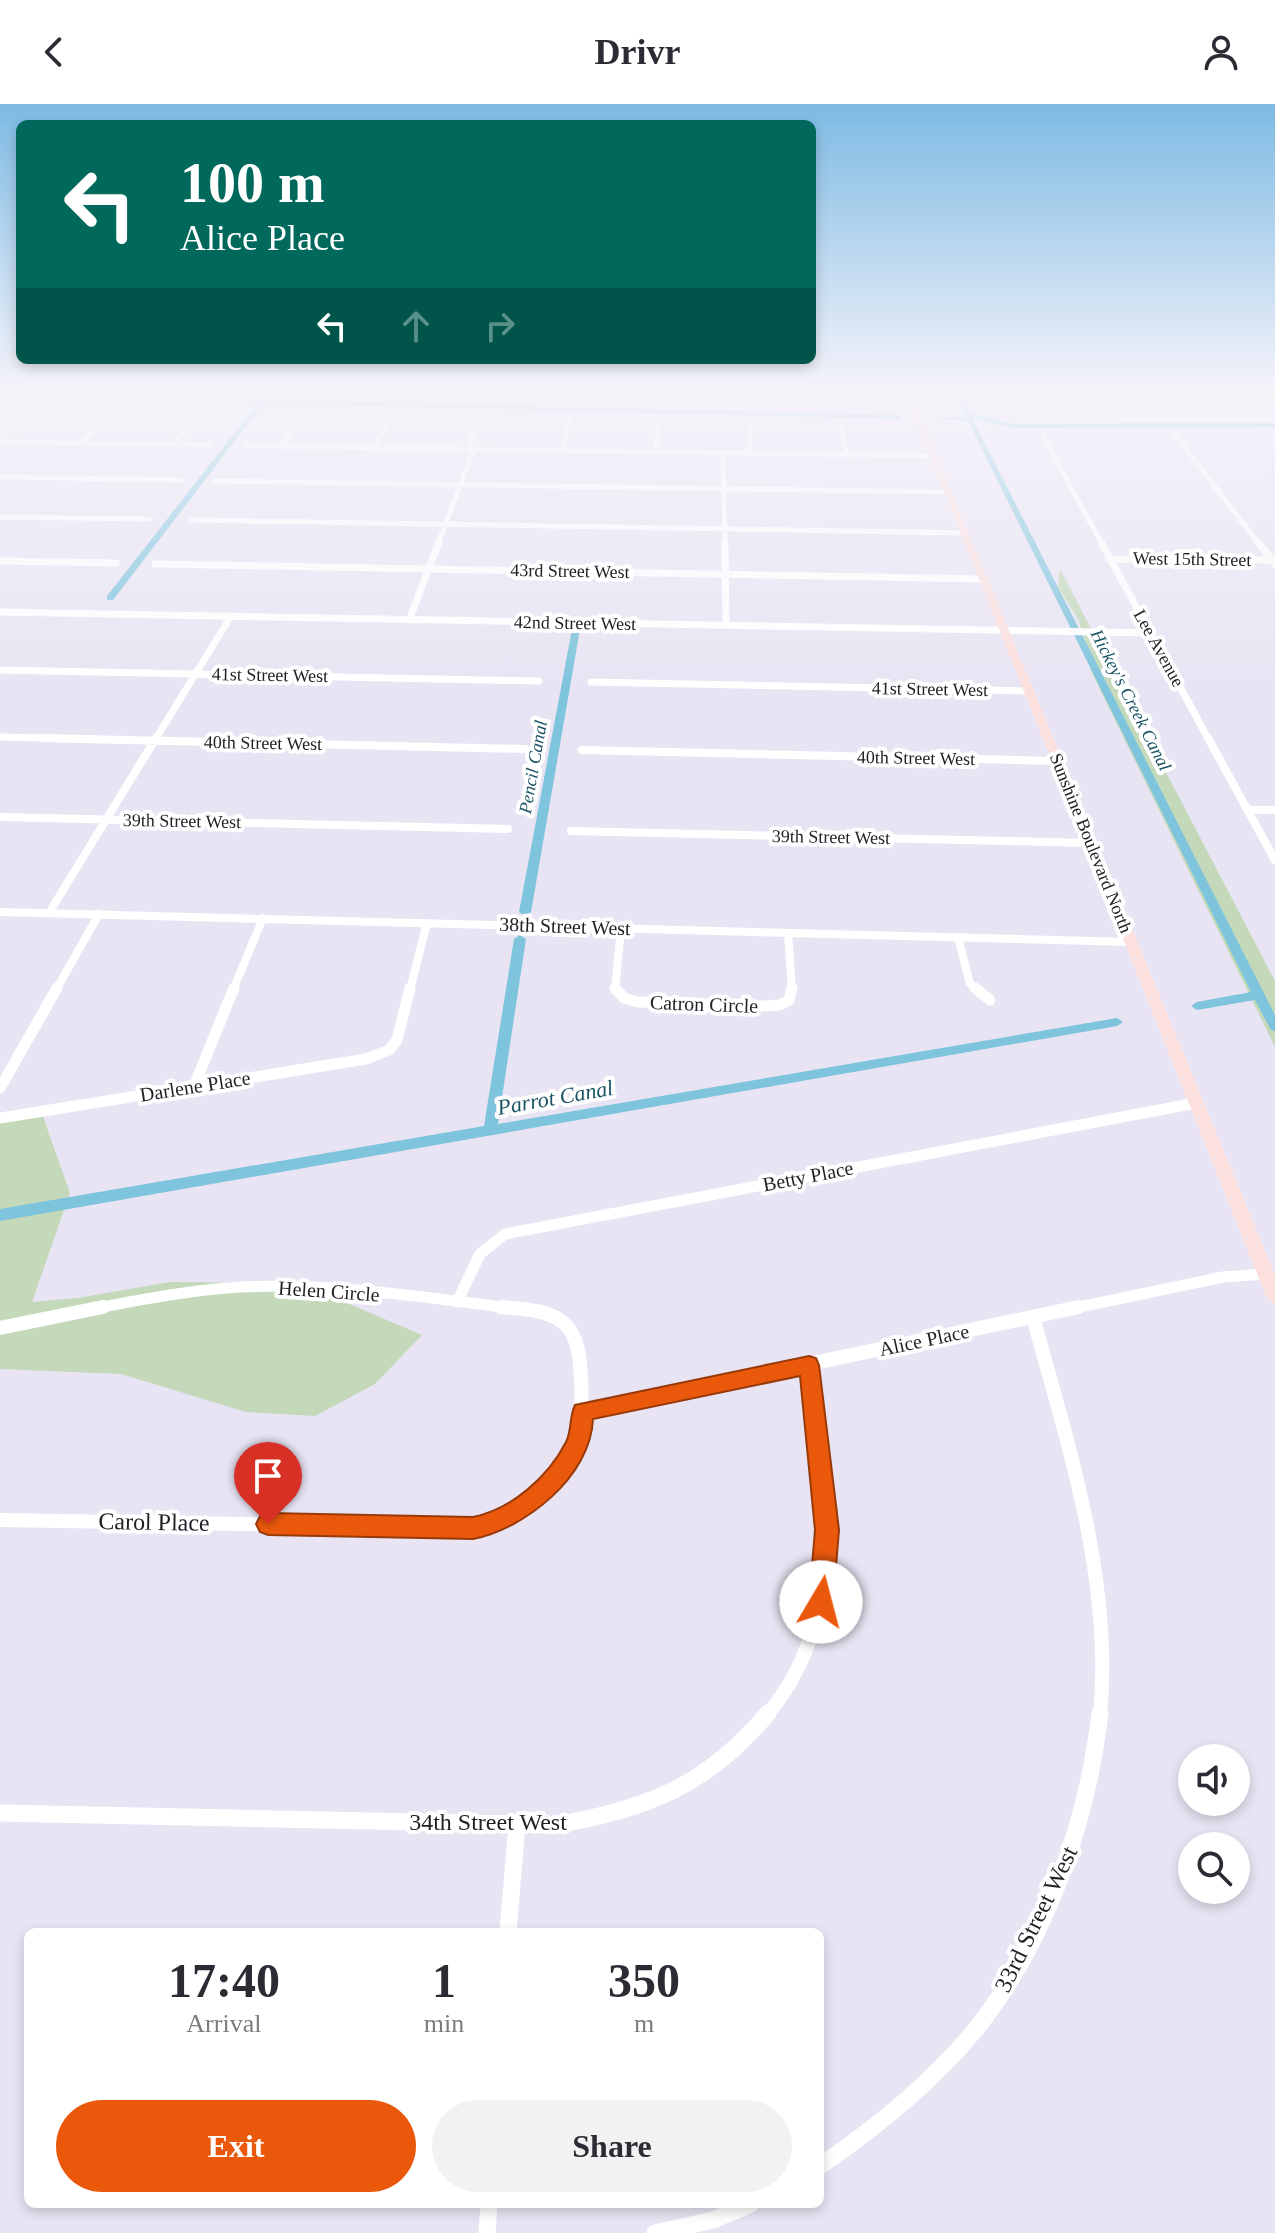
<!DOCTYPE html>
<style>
:root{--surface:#fff;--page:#f2f2f3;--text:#2b2b33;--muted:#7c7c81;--accent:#ea580c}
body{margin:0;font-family:Georgia,serif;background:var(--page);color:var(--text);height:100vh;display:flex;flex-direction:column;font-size:30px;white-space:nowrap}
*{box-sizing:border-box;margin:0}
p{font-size:26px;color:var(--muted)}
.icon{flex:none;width:44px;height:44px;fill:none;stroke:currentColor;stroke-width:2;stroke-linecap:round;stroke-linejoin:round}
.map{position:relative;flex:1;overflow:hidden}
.drawer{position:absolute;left:24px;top:1824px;width:800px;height:280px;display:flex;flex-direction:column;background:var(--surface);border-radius:12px;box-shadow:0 4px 12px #0003}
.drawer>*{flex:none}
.top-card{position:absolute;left:16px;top:16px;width:800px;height:244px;border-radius:12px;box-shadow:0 4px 12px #0003;background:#00695c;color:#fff;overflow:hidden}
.tools{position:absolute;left:1178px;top:1640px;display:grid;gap:16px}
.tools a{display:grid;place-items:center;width:72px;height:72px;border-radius:50%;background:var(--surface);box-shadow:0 4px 12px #0003;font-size:40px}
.pin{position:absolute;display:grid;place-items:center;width:68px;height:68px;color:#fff;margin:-82px -34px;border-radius:50% 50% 50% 0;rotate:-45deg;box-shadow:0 0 8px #0007}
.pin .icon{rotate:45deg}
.me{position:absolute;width:88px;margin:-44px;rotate:8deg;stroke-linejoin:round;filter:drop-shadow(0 0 6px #0008)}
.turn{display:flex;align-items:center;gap:28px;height:168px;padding:0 32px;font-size:36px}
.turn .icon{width:104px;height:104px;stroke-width:2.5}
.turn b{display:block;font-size:56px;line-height:68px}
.lanes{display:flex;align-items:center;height:76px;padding:0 32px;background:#0003;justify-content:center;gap:40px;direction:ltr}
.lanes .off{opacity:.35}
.eta{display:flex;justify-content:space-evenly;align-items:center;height:136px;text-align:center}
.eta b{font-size:48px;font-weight:700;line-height:56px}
.primary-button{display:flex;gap:16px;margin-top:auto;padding:16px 32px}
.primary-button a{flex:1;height:92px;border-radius:48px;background:var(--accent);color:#fff;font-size:32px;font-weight:700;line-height:92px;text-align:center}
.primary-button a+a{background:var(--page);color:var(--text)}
header{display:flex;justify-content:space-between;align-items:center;height:104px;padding:0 32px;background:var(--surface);font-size:36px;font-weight:700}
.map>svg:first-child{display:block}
</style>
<header><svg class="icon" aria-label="back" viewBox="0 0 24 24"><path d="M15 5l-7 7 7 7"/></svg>Drivr<svg class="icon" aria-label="person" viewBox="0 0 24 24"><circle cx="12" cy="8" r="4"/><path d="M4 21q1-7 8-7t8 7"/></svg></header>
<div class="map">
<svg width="1275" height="2129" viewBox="0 0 1275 2129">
<rect width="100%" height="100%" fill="#e9e4f3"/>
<path fill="#c3d9ba" d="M1060,465L1275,877V943L1090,565L1093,561L1078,515L1058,483Z
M41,1007L70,1089L32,1198L78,1194L170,1178L300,1179L422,1231L375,1280L315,1312L246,1308L121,1270L0,1265V1015Z"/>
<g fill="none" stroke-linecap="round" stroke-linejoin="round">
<path fill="#7ec4dc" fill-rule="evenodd" d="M269,285H275L267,296L898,311L901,313L898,315L264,299L113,496H107V492L258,299L0,293V289L261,296Z
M952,285H958L970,309L1014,320L1275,319V323L1014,324L972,314L1275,911V927L1271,926L1255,896L1197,906L1191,902L1197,898L1251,888L968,317L934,314L966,313Z
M576,522L580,525L531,808L525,812L519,808L572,525Z
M520,831L526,835L498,1020L1117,914L1123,918L1117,922L0,1117V1105L484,1022L514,835Z"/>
<path stroke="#fff" stroke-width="5" d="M660,285L661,300
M746,285L748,300
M831,285L836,302
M1016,285L1036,315H1275
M1139,285L1163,315
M1263,285L1275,297
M133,288L136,285
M218,289L221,285
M317,290L320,285
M402,292L405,285
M487,294L490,285
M574,296L575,285
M749,317L751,349
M840,318L847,351
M1173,328L1259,440
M0,329L35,299
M1043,332L1102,440
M0,338L209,341
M81,339L119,302
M173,341L206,304
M247,342L934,352
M281,343L307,306
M374,344L393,310
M562,347L570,314
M656,348L659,315
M723,349L725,440
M0,373L184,376
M213,377L949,388
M0,413L149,415
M192,416L966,429
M438,440L474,345L469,342L480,315"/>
<path stroke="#fff" stroke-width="7" d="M725,438L726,521
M1101,438L1209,636
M1258,438L1275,460
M1109,455L1274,456
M0,457L116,459
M155,460L984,475
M0,508L1151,529
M409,516L439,438
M0,566L539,577
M591,578L1029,587
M0,633L128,636
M155,636L231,512"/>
<path stroke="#fff" stroke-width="8" d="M40,634L525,645
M1208,634L1275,756
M582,646L1057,657
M1247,706H1275
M0,713L508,725
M571,727L1091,739
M0,808L1131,838
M49,809L156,634
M788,829L792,886
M958,833L970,880L977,886
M56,886L99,810
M233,886L263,814
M410,886L427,819
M615,886L621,824"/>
<path stroke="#fff" stroke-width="11" d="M615,884L624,894L638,898L766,902L780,901L789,896L792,884
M975,884L990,896
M194,982L234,884
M0,984L57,884
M0,1014L366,955L389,946L397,936L410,884
M457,1198L480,1150L505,1130L1196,999
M93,1205C137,1196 181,1188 226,1184C323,1177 421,1193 517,1205
M1070,1205L1223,1173L1266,1170"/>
<path stroke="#fff" stroke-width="14" d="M1033,1213C1068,1341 1113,1477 1100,1611
M0,1224L103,1203
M582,1308L1079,1203
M0,1416L473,1424C551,1402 587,1355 581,1274C580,1256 579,1235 566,1221C549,1205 523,1205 501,1203
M767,1611C852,1511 824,1379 809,1261"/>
<path stroke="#fff" stroke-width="17" d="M0,1709L556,1721C647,1705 707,1682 768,1609
M508,1828L517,1720
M820,2062C877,2023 932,1979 976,1925C1046,1837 1087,1720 1100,1609
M487,2129L489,2100
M655,2129L713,2116L751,2100"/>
<path fill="#fce0dd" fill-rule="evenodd" d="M903,285H909L1275,1171V1199L1269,1197L1266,1192Z"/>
</g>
<linearGradient id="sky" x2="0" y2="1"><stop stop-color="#7dbae3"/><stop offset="0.49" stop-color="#f5f3fa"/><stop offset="1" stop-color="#f5f3fa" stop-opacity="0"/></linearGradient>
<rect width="1275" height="583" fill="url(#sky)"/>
<path fill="#ea580c" stroke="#983908" stroke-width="2" d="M809,1252L816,1254L819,1261L839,1426L833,1498L830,1506L821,1510L812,1506L809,1498L815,1426L800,1272L593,1315C591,1372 525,1425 473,1435L268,1431L260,1428L256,1420L260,1412L268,1409L473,1413C512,1405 548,1373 566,1338C572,1326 569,1313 575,1301Z"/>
<g text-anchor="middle" stroke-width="8" stroke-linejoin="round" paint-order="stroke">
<g font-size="18" fill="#211f25" stroke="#fff">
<text transform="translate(1192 455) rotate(1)" y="6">West 15th Street</text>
<text transform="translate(570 467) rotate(1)" y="6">43rd Street West</text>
<text transform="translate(575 519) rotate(1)" y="6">42nd Street West</text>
<text transform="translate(1159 544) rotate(61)" y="6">Lee Avenue</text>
<text transform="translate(270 571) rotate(1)" y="6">41st Street West</text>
<text transform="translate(930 585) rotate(1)" y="6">41st Street West</text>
<text transform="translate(263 639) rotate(1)" y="6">40th Street West</text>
<text transform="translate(916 654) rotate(1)" y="6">40th Street West</text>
<text transform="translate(182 717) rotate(1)" y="6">39th Street West</text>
<text transform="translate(831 733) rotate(1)" y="6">39th Street West</text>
<text transform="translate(1091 739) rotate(68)" y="6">Sunshine Boulevard North</text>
</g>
<g font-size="18" font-style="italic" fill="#195465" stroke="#fff">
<text transform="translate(1131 596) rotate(63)" y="6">Hickey's Creek Canal</text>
<text transform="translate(533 663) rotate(-80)" y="6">Pencil Canal</text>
</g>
<g font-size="20" fill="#211f25" stroke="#fff">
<text transform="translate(565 822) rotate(2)" y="7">38th Street West</text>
<text transform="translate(704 900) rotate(2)" y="7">Catron Circle</text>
<text transform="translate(195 982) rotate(-9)" y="7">Darlene Place</text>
<text transform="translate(808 1072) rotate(-11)" y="7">Betty Place</text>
<text transform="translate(329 1187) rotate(4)" y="7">Helen Circle</text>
<text transform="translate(924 1236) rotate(-12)" y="7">Alice Place</text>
</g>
<g font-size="22" font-style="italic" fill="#195465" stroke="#fff">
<text transform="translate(555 993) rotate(-10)" y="8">Parrot Canal</text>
</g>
<g font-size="24" fill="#211f25" stroke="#fff">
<text transform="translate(154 1418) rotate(1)" y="8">Carol Place</text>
<text x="488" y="1726">34th Street West</text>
<text transform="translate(1036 1815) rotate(-64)" y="8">33rd Street West</text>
</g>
</g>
</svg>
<div class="tools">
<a><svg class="icon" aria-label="sound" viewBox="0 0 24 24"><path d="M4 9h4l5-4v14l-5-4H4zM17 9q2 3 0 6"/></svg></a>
<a><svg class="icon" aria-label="search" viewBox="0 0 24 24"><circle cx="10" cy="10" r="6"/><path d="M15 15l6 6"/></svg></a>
</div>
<div class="pin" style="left:268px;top:1420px;background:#d93025"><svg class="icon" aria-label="arrive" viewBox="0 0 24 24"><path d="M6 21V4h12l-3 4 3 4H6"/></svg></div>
<svg class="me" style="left:821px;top:1498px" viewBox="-20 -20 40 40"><circle r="19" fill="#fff"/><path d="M0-13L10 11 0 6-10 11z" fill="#ea580c"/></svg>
<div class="top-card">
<div class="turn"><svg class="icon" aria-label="left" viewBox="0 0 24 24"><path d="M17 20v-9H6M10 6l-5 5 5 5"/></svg><div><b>100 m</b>Alice Place</div></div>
<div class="lanes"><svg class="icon" aria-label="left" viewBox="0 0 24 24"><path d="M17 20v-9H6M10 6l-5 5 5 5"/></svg><svg class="icon off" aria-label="ahead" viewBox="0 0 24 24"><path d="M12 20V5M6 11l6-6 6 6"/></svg><svg class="icon off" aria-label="right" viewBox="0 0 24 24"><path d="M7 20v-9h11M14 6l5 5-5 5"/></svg></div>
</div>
<section class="drawer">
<div class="eta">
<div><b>17:40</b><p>Arrival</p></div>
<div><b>1</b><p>min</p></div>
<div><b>350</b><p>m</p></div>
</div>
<div class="primary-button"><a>Exit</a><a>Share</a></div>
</section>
</div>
